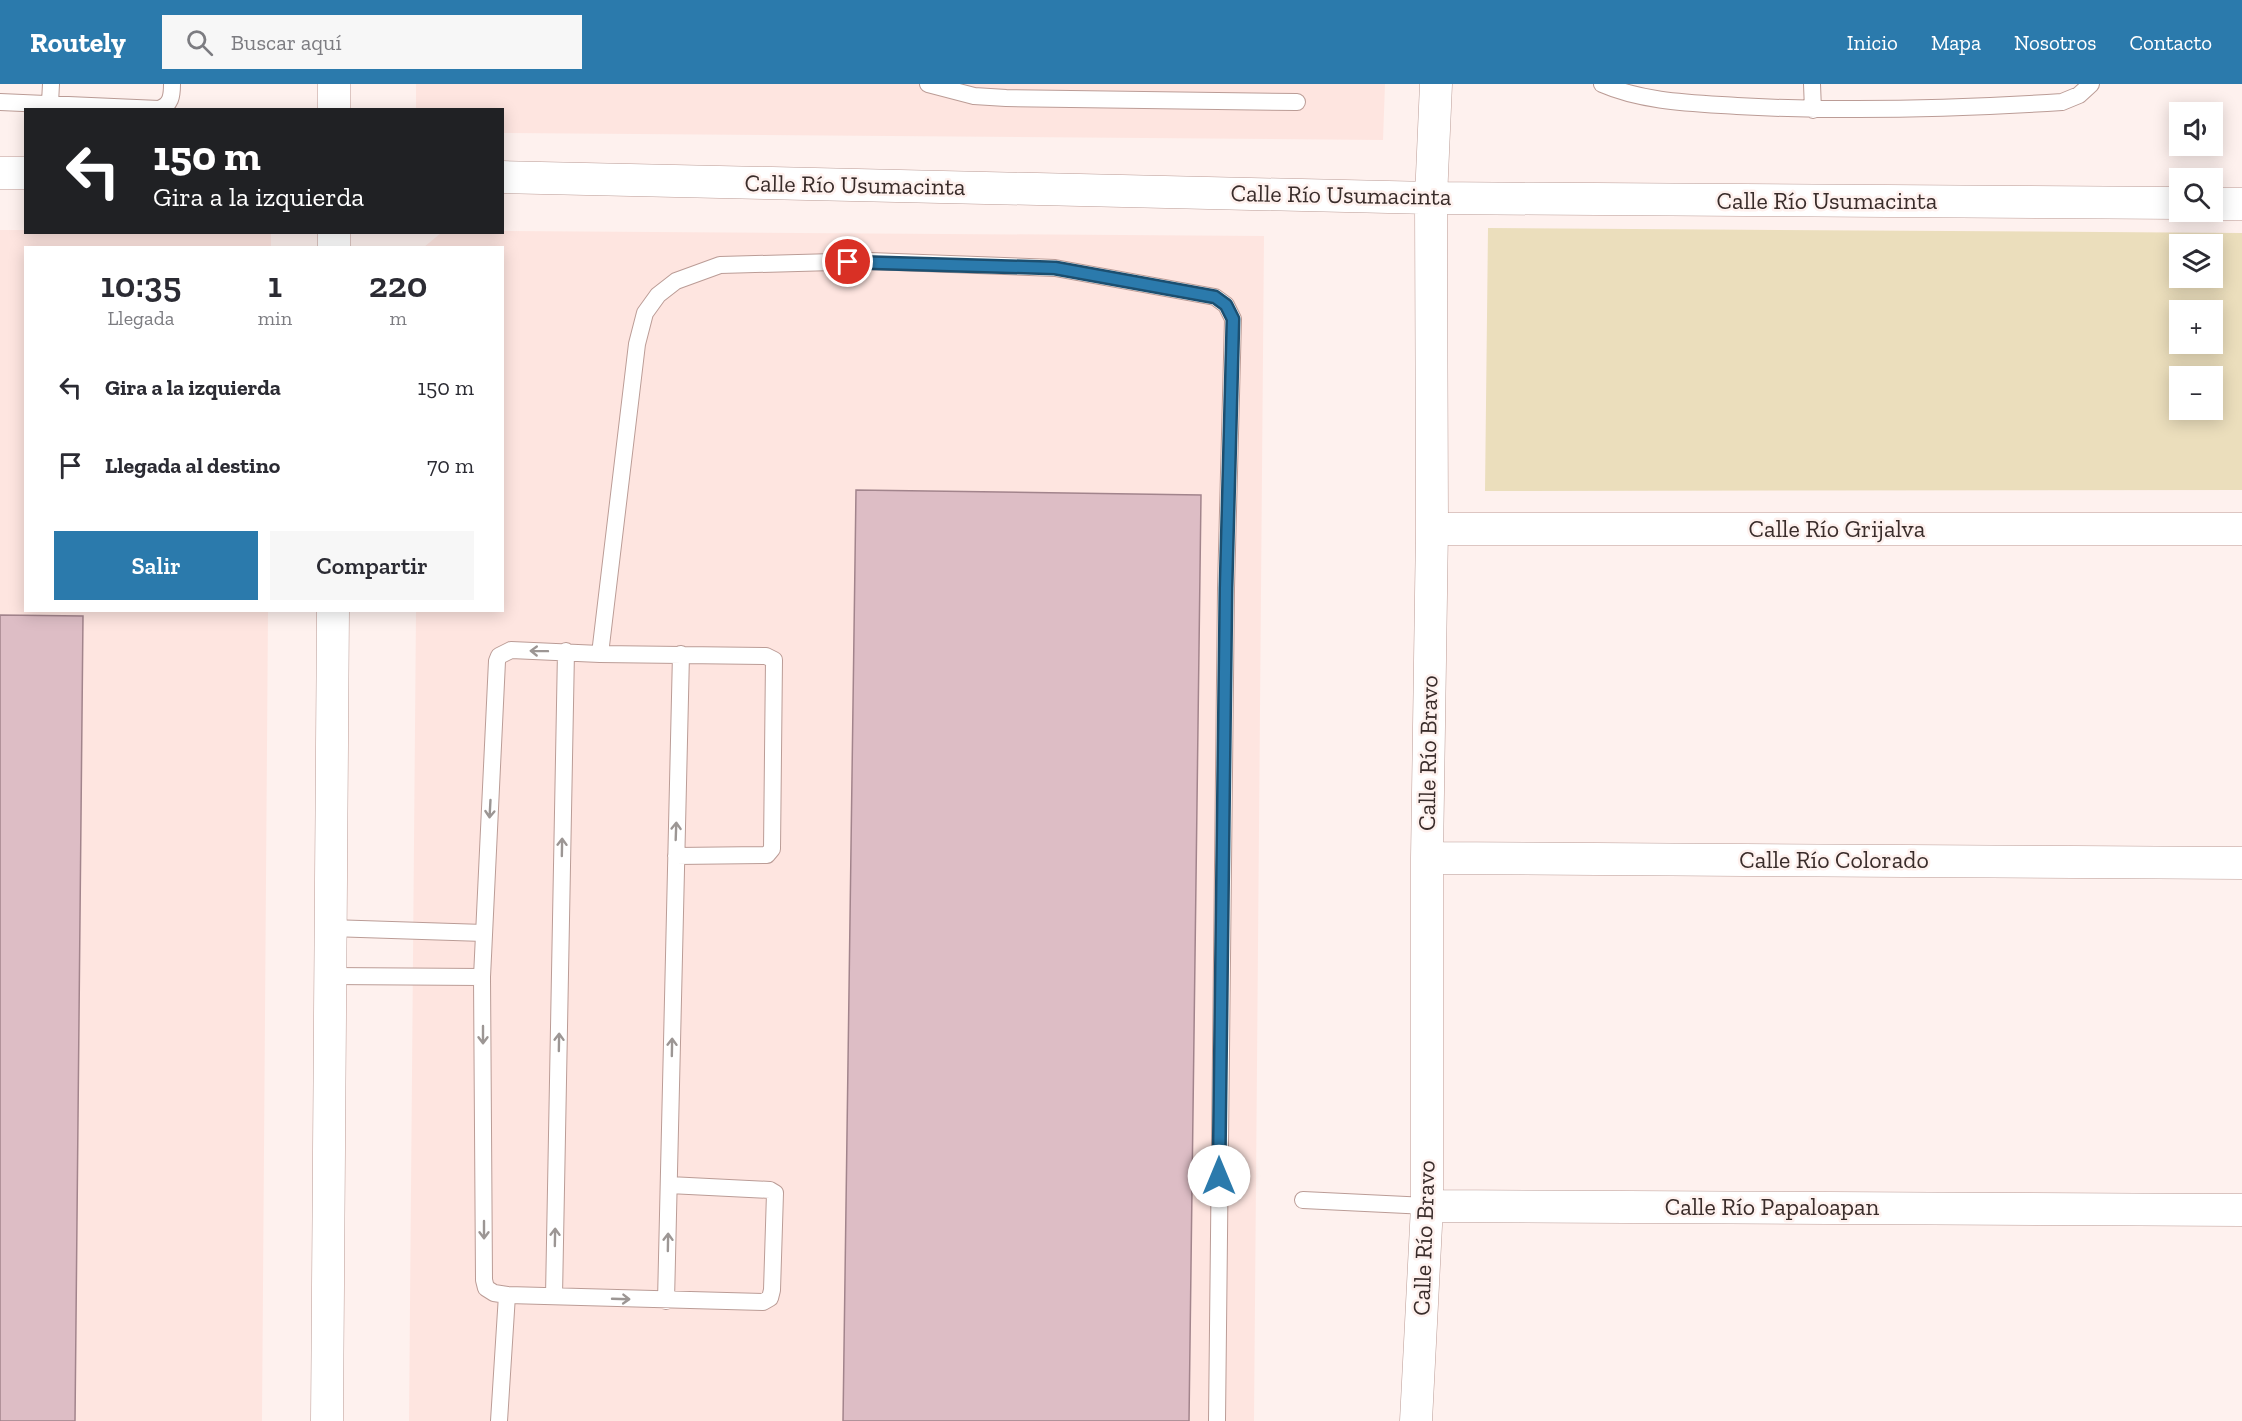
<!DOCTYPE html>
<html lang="es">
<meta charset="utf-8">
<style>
:root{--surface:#fff;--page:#f7f7f7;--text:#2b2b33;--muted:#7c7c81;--accent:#2b7aac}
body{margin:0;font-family:"Zilla Slab",serif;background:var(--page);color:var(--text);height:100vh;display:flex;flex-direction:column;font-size:22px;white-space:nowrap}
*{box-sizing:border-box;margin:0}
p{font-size:20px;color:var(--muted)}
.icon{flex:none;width:33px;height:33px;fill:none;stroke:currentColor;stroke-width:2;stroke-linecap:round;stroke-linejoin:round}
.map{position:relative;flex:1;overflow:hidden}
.panel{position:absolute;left:24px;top:162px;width:480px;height:366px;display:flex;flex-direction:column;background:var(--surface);border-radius:0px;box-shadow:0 3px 15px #0003}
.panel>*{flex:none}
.hud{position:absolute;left:24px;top:24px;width:480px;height:126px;border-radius:0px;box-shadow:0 3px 15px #0003;background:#202124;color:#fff;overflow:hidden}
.buttons{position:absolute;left:2169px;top:18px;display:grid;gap:12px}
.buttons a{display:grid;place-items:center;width:54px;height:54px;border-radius:0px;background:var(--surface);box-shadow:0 3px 15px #0003;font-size:30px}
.pin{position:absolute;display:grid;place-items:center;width:51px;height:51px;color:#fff;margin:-26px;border:3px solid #fff;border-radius:50%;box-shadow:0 2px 6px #0007}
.me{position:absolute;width:66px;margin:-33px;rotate:0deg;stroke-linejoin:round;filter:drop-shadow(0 0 4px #0008)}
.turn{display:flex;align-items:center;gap:21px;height:126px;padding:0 30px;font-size:27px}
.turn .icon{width:78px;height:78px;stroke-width:2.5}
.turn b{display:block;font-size:42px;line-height:51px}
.eta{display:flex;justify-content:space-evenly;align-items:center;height:102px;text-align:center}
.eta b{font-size:36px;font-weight:600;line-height:42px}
.primary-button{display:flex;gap:12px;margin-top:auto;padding:12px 30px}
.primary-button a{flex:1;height:69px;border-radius:0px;background:var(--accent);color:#fff;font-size:24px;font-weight:600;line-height:69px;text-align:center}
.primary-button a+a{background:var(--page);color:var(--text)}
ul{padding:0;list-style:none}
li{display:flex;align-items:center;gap:18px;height:78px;padding:0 30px}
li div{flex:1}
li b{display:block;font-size:22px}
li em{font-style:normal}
header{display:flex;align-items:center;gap:36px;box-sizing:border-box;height:84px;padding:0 30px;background:var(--accent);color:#fff}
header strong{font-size:28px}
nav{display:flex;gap:33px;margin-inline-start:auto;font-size:21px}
.search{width:420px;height:54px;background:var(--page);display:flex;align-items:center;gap:15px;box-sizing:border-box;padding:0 21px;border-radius:0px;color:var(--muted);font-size:22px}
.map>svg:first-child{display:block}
</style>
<header>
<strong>Routely</strong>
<div class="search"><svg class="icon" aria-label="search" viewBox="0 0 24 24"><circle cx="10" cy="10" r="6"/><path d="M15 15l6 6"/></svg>Buscar aquí</div>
<nav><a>Inicio</a><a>Mapa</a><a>Nosotros</a><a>Contacto</a></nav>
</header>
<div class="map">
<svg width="2242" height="1337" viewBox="0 0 2242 1337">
<rect width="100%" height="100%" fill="#fef1ee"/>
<path fill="#fee5e0" d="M416,0H1385L1383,56L503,49L502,26L416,25Z
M0,146H25L26,148L271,149V163L26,164V526L268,527L262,1337H0Z
M503,147L1264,152L1254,1337H409L416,527L502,526V164L424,163L441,149Z"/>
<path fill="#ebdebc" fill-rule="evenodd" d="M1488,144L2242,149V406L1485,407ZM2180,160H2212V194H2180ZM2180,226H2212V260H2180ZM2180,292H2212V326H2180Z"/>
<path fill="#ddbdc5" stroke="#a2848c" stroke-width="1.5" d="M856,406L1201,411L1189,1337H843Z
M0,531L83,532L75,1337H0Z"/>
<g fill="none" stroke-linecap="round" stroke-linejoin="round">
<g stroke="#bb9c96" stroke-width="18">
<path id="service" d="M928,0L974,12L1006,14L1297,18
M1602,0C1643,18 1692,19 1737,22C1846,28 1954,25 2062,18L2079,11L2091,0
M1812,0L1813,26
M0,18L159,25C171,21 172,12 172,0
M50,19L51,0
M600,570L637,260L645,229L658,211L676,197L720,181L870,177L1055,184L1215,213L1226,221L1233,235L1226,504L1217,1337
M330,844L484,849
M330,892L482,893
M669,1101L770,1106L775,1109L772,1206L770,1214L763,1218L507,1211L494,1209L486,1204L484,1196L482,893L497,577L499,572L511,566L600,570L766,572L774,576L772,765L767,771L676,772
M1303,1116L1427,1122
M554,1212L566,567
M666,1217L681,570
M499,1337L507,1211"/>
</g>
<g stroke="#bb9c96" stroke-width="33">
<path id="minor" d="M334,26V0
M0,89H26
M502,93L1431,114L2180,119
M2212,120H2242
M334,148V164
M1432,445H2242
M1427,774L2242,779
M1427,1122L2242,1126
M327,1337L333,526
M1416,1337L1427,1122V774L1432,445L1431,114L1436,0"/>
</g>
<use href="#service" stroke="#fff" stroke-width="16"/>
<use href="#minor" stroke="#fff" stroke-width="32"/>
</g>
<defs><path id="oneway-shaft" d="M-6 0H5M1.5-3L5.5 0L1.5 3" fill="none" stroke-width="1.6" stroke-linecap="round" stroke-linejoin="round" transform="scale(1.5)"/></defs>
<g stroke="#9c9694">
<use href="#oneway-shaft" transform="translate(539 567) rotate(-179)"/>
<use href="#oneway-shaft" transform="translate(490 725) rotate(93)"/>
<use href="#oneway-shaft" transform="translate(676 747) rotate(-88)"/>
<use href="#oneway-shaft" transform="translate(562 763) rotate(-89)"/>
<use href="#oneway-shaft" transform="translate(483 951) rotate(90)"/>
<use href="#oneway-shaft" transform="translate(559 958) rotate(-89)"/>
<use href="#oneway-shaft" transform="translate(672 963) rotate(-89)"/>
<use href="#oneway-shaft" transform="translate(484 1146) rotate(90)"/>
<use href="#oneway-shaft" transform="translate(555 1153) rotate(-89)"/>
<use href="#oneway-shaft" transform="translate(668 1158) rotate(-89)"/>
<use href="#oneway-shaft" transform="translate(621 1215) rotate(2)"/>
</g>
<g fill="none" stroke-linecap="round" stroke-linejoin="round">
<g stroke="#1c4f70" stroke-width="15">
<path id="route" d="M848,178L1055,184L1215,213L1226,221L1233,235L1226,504L1219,1092"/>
</g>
<use href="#route" stroke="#2b7aac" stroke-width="10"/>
</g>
<g text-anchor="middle" stroke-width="5" stroke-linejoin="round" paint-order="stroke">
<g font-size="24" fill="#392c2a" stroke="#fef1ee">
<text transform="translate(855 101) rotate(1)" y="8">Calle Río Usumacinta</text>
<text transform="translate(1341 111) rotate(1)" y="8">Calle Río Usumacinta</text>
<text x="1827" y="125">Calle Río Usumacinta</text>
<text x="1837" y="453">Calle Río Grijalva</text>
<text transform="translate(1428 669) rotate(-89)" y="8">Calle Río Bravo</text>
<text x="1834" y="784">Calle Río Colorado</text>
<text x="1772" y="1131">Calle Río Papaloapan</text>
<text transform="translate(1424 1154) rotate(-88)" y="8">Calle Río Bravo</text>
</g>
</g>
</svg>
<div class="buttons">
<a><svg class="icon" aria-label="sound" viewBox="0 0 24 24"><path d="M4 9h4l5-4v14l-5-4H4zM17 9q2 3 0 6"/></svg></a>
<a><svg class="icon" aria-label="search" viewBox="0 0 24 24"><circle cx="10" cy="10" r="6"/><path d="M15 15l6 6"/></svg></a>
<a><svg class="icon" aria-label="layers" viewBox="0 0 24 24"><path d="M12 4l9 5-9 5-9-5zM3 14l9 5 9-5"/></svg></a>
<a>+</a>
<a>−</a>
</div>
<div class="pin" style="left:848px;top:178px;background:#d93025"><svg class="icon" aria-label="arrive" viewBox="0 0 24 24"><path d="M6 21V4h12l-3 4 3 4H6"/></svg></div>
<svg class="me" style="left:1219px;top:1092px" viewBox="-20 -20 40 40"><circle r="19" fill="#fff"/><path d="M0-13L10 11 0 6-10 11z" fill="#2b7aac"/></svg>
<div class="hud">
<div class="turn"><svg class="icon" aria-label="left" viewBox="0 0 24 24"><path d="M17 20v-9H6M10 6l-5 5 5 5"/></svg><div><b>150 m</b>Gira a la izquierda</div></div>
</div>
<section class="panel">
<div class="eta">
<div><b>10:35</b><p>Llegada</p></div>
<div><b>1</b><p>min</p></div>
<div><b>220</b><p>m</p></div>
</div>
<ul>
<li><svg class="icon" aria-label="left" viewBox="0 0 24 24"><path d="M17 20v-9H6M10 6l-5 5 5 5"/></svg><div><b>Gira a la izquierda</b></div><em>150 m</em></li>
<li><svg class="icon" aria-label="arrive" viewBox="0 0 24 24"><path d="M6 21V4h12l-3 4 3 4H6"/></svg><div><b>Llegada al destino</b></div><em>70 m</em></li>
</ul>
<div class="primary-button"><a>Salir</a><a>Compartir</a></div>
</section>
</div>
